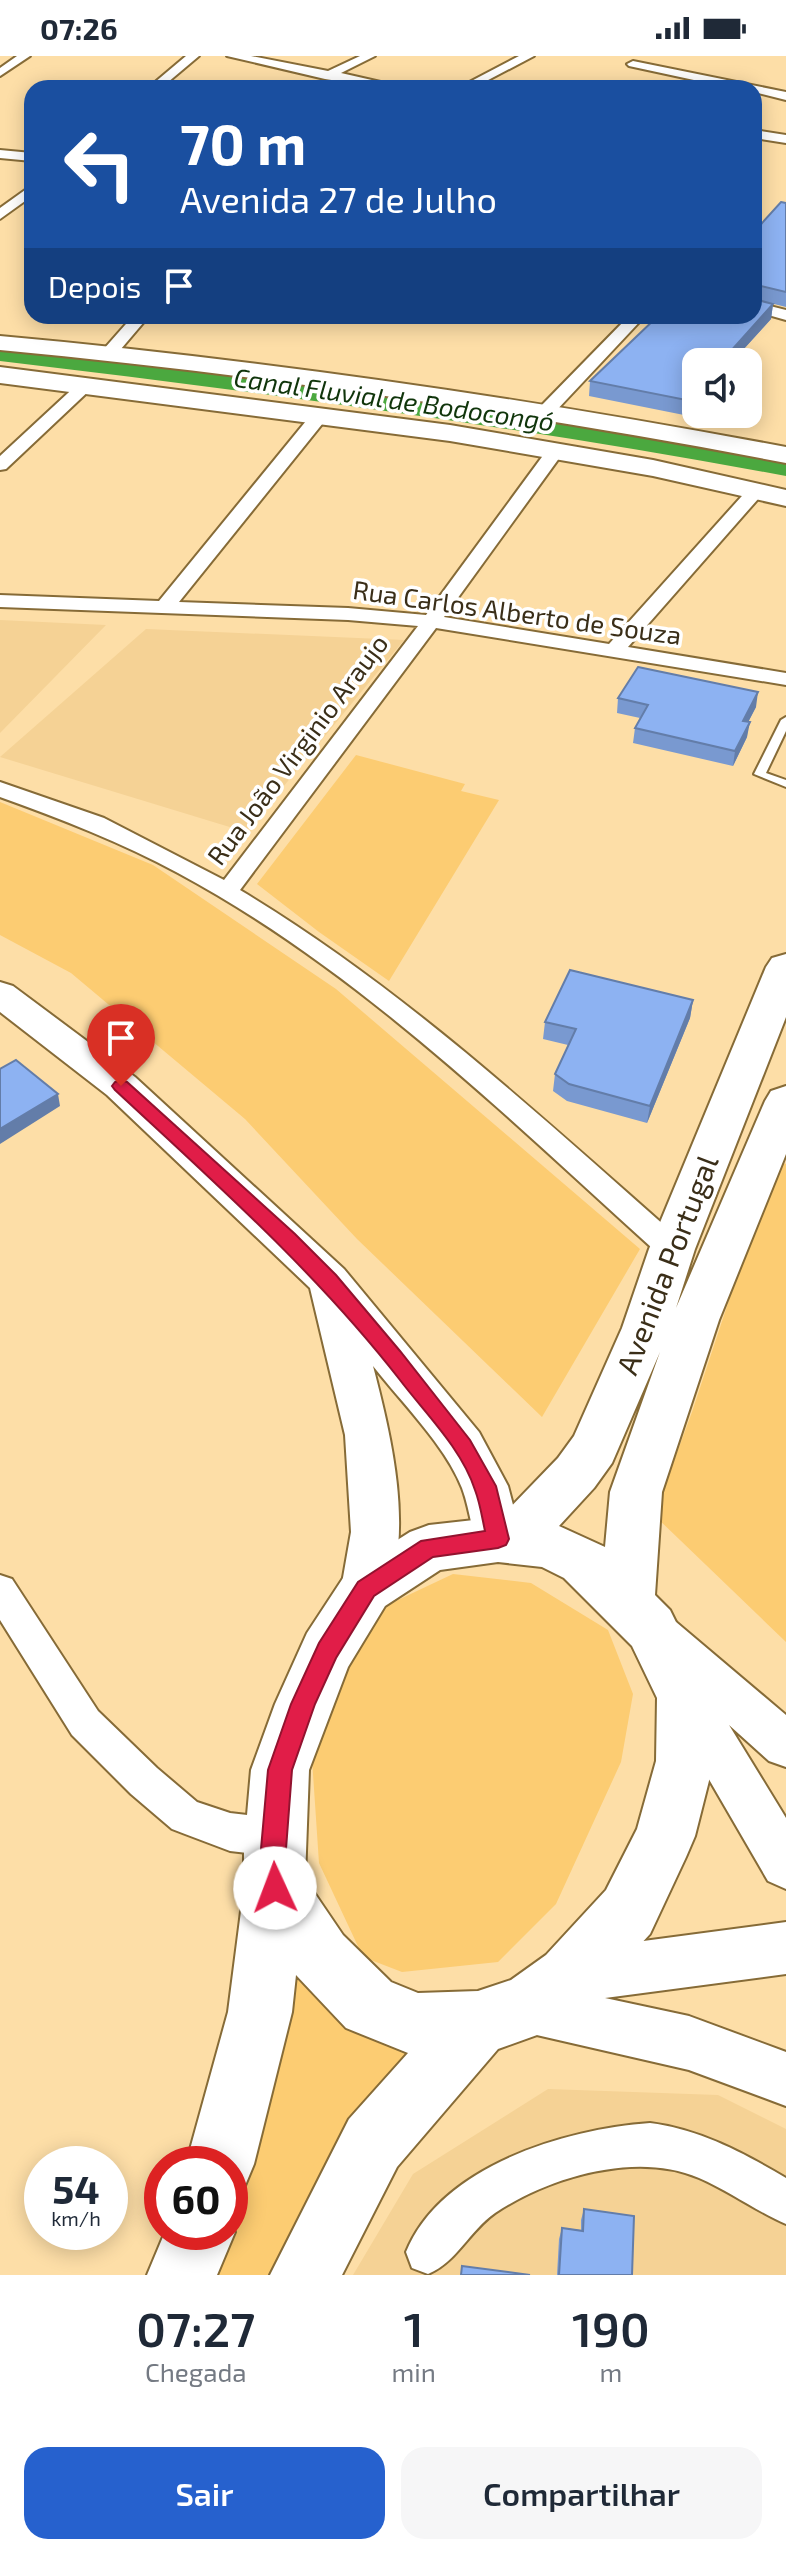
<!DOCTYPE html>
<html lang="pt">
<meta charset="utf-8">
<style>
:root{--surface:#fff;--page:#f6f6f7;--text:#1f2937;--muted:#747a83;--accent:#2661ce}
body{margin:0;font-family:"Exo 2",sans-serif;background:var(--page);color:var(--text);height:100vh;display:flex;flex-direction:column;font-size:30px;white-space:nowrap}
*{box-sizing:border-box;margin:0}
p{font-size:26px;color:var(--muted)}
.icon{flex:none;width:44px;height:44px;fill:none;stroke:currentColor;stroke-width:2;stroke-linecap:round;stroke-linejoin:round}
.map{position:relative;height:2219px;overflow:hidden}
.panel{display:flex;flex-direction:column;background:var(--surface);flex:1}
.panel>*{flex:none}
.top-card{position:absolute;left:24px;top:24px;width:738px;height:244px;border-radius:24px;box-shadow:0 4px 20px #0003;background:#1a4fa0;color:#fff;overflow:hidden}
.controls{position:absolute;left:682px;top:292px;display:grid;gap:16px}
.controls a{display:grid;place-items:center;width:80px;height:80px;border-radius:16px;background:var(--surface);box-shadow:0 4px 20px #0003;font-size:40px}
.speed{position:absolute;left:24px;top:2090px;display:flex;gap:16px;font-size:40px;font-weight:700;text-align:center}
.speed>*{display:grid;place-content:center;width:104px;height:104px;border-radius:50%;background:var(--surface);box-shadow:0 4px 20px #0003;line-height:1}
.speed small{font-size:20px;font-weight:400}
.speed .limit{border:12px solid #d22;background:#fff;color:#111}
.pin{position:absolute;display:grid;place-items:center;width:68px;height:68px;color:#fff;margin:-82px -34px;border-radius:50% 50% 50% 0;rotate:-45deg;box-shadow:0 0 8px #0007}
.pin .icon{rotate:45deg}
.me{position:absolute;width:88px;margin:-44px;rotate:358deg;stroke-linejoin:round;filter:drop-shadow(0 0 6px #0008)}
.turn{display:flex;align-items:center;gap:28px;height:168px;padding:0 24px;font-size:36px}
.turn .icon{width:104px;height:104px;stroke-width:2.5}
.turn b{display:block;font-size:56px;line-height:68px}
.then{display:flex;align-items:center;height:76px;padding:0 24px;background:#0003;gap:16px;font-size:30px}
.eta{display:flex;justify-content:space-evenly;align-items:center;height:136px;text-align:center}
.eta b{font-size:48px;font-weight:600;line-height:56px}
.primary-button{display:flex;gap:16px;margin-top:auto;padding:16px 24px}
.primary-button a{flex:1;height:92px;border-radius:24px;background:var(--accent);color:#fff;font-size:32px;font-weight:600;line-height:92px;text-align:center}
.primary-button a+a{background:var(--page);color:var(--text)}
.status{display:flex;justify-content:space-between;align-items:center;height:56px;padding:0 40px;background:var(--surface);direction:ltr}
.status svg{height:22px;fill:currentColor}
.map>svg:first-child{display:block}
</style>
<div class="status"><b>07:26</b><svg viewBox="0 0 49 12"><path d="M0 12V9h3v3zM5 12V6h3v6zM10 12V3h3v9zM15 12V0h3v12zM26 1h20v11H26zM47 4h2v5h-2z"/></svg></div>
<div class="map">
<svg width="786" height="2219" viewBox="0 0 786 2219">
<rect width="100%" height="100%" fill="#fddea7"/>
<path fill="#f5d295" d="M0,564L106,569L0,677Z
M146,573L404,584L246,776L0,701Z
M548,2033L718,2039L786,2073V2219H353L413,2118Z"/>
<path fill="#fccc72" d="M356,699L465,728L461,735L499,744L389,925L319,876L257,828Z
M0,746L153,809L336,933L640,1193L542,1361L357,1183L245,1063L71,917L0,879Z
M775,1105L786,1108V1586L654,1459L692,1356Z
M453,1518L531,1527L608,1574L633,1638L621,1706L556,1848L498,1906L402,1916L363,1901L319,1807L311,1688L354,1589L383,1551Z
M282,1870L443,1985L290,2219H195L230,2176V2121Z"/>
<path fill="#4ba83f" d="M0,291L438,343L786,400V420C526,372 263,336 0,305Z"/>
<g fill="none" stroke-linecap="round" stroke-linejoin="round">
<g stroke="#866b37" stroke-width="4">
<path id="service" d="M786,661V675L766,717L786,724V731L754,718L781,664Z"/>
</g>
<g stroke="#866b37" stroke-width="4">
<path id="minor" d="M17,0H30L0,20V12Z
M186,0H199L161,32H148Z
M227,0H251L328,15L360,0H375L341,17L407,32H383L325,23Z
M519,0H534L473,32H458Z
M633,5L786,36V44L754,36V32H731L629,10L627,8Z
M754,74L786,79V87L754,82Z
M0,94L32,97V105L0,102Z
M32,129V140L0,163V152Z
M754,246L786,254V264L754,255Z
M133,260H149L115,300H103V294Z
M629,260H645L553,358H541L539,354L541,350Z
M87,323L93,325V331L6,413L0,414V400L81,325Z
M321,353L327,354L329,358L327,362L179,546L348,552L426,559L550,390L556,389L565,394L444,561L609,588L750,431H762L765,435L628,591L786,617V629L436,572L240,834C402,931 541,1061 682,1185L687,1193L682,1201L672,1204L662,1201C510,1064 359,914 178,817C121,786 61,763 0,741V726L104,762L224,824L418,570L348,564L0,551V539L159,545L315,354Z
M0,1519L12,1523L98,1655L157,1712L197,1746L230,1757L274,1762L288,1768L293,1781L288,1794L274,1800L230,1795L185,1778L172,1773L131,1738L72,1679L0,1564Z
M650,2067C699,2073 744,2097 786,2122V2168C756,2155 729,2135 699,2122C636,2095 550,2121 495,2157C469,2175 457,2206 428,2218L412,2212L406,2196C441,2110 565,2073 650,2067Z"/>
</g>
<g stroke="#866b37" stroke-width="4">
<path id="tertiary" d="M660,1560L676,1566L786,1659V1711L769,1705L729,1669L786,1762V1833L768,1825L674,1663L667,1648L674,1633L683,1629L644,1594L637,1580L644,1566Z
M786,1866V1918L605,1942L689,1960L786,1996V2050L689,2014L528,1977L509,1970L502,1951L509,1932L528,1925L545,1929L542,1921L550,1903L568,1895Z"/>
</g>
<g stroke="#866b37" stroke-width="4">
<path id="secondary" d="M0,926L13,930L135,1021L344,1213L479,1376L508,1430L522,1483L515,1498L498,1504L481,1498C471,1476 470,1453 462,1432C445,1389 401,1346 373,1310C391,1380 416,1480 383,1548L366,1555L349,1548L341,1533L351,1476L345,1379L310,1232L107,1039L0,956Z"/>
</g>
<g stroke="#866b37" stroke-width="4">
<path id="primary" d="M0,280C264,304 525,342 786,391V407C525,357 264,319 0,294Z
M0,311L450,369L653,404L786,434V450L653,420L450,385L0,327Z
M786,898V961L695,1193L676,1252L765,1045L771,1035L786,1030V1098L719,1264L662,1436L655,1539L670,1554L713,1641L714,1705L695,1780L686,1801L650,1878L590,1943L551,1974L498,1993L397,2111L342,2219H270L349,2063L408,1997L346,1972L296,1919L292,1956L254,2108L244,2132L230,2138V2108H186L228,1956L244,1832V1793L251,1714L275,1648L307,1577L347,1516L410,1476L429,1469L501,1461L558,1402L574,1380L622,1272L649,1193L766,911L772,902ZM660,1296L610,1436L605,1491L559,1470L594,1432L612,1407ZM498,1506L542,1511L564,1522L632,1590L657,1642L656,1705L637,1773L606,1834L546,1899L511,1924L478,1935L418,1937L391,1926L343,1879L305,1823L309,1714L348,1611L385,1550L440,1514Z
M230,2165L235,2176L217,2219H147L165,2176H230Z"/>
</g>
<use href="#service" fill="#fff" fill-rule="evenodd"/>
<use href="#minor" fill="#fff" fill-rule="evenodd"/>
<use href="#tertiary" fill="#fff" fill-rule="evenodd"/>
<use href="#secondary" fill="#fff" fill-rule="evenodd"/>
<use href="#primary" fill="#fff" fill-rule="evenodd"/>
</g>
<path fill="#7999d0" d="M786,147V251L758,244L773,248L771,263L732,306H696L684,359L589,340L590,325L754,260V176Z
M618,642L756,651L748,666L747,681L733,710L633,687L635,672L640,662L617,657Z
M693,944L690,962L647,1067L567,1045L553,1035L555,1018L568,989L543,983L545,966Z
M584,2153L632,2219H557L559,2183L562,2172L581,2174V2164Z"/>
<path fill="#637da9" d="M773,248L771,263L732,306H721Z
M696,333V346L684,359L686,344Z
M758,636L756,651L741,680L743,665Z
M750,666L747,681L733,710L735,695Z
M693,944L690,962L647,1067L650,1050Z
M58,1038L60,1050L0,1088V1073Z"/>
<path fill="#8db2f2" stroke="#637da9" stroke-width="2" d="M781,146L786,147V236L757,229L754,231V176Z
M754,243L773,248L721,306H696V333L686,344L590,325L658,260H754Z
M638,611L758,636L743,665L750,666L735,695L635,672L648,649L618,642Z
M570,914L693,944L650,1050L569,1028L555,1018L576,973L545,966Z
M16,1004L58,1038L0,1073V1013Z
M584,2153L634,2160L632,2219H559L562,2172L583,2175Z
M462,2210L530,2219H461Z"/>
<path fill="#e11d48" stroke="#92132f" stroke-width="2" d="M121,1024L127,1026L295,1178L336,1219L400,1295L470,1384L496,1430L509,1483L506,1489L498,1492L433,1501L374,1540L336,1602L315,1648L292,1714L286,1793L288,1832L284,1841L275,1844L266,1841L263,1832L261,1793L268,1714L291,1648L319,1587L358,1526L421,1485L485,1475C482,1461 480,1447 475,1434C462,1393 425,1357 400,1324C316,1216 215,1127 115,1034L112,1030L115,1026Z"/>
<g text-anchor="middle" stroke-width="7" stroke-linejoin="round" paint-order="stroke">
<g font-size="26" font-style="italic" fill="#10350b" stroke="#fff">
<text transform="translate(394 344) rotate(8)" y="9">Canal Fluvial de Bodocongó</text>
</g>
<g font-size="26" fill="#3a2e18" stroke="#fff">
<text transform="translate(517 557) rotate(8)" y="9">Rua Carlos Alberto de Souza</text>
<text transform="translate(298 694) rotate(-53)" y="9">Rua João Virginio Araujo</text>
</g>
<g font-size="30" fill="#3a2e18" stroke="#fff">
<text transform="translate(668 1209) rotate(-69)" y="10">Avenida Portugal</text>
</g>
</g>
</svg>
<div class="controls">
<a><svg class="icon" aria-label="sound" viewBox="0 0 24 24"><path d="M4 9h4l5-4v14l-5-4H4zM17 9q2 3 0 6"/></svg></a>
</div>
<div class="speed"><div>54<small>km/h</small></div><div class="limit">60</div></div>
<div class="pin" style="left:121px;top:1030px;background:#d93025"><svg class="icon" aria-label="arrive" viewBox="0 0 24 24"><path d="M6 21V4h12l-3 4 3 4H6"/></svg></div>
<svg class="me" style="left:275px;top:1832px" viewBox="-20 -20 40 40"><circle r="19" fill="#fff"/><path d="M0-13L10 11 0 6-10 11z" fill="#e11d48"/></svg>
<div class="top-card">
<div class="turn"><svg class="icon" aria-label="left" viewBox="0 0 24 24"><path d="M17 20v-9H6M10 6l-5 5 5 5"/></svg><div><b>70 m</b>Avenida 27 de Julho</div></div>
<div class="then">Depois<svg class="icon" aria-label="arrive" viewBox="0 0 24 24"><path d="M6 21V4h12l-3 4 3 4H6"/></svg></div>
</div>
</div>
<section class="panel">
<div class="eta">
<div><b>07:27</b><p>Chegada</p></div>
<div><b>1</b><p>min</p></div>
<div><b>190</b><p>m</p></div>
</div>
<div class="primary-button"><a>Sair</a><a>Compartilhar</a></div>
</section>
